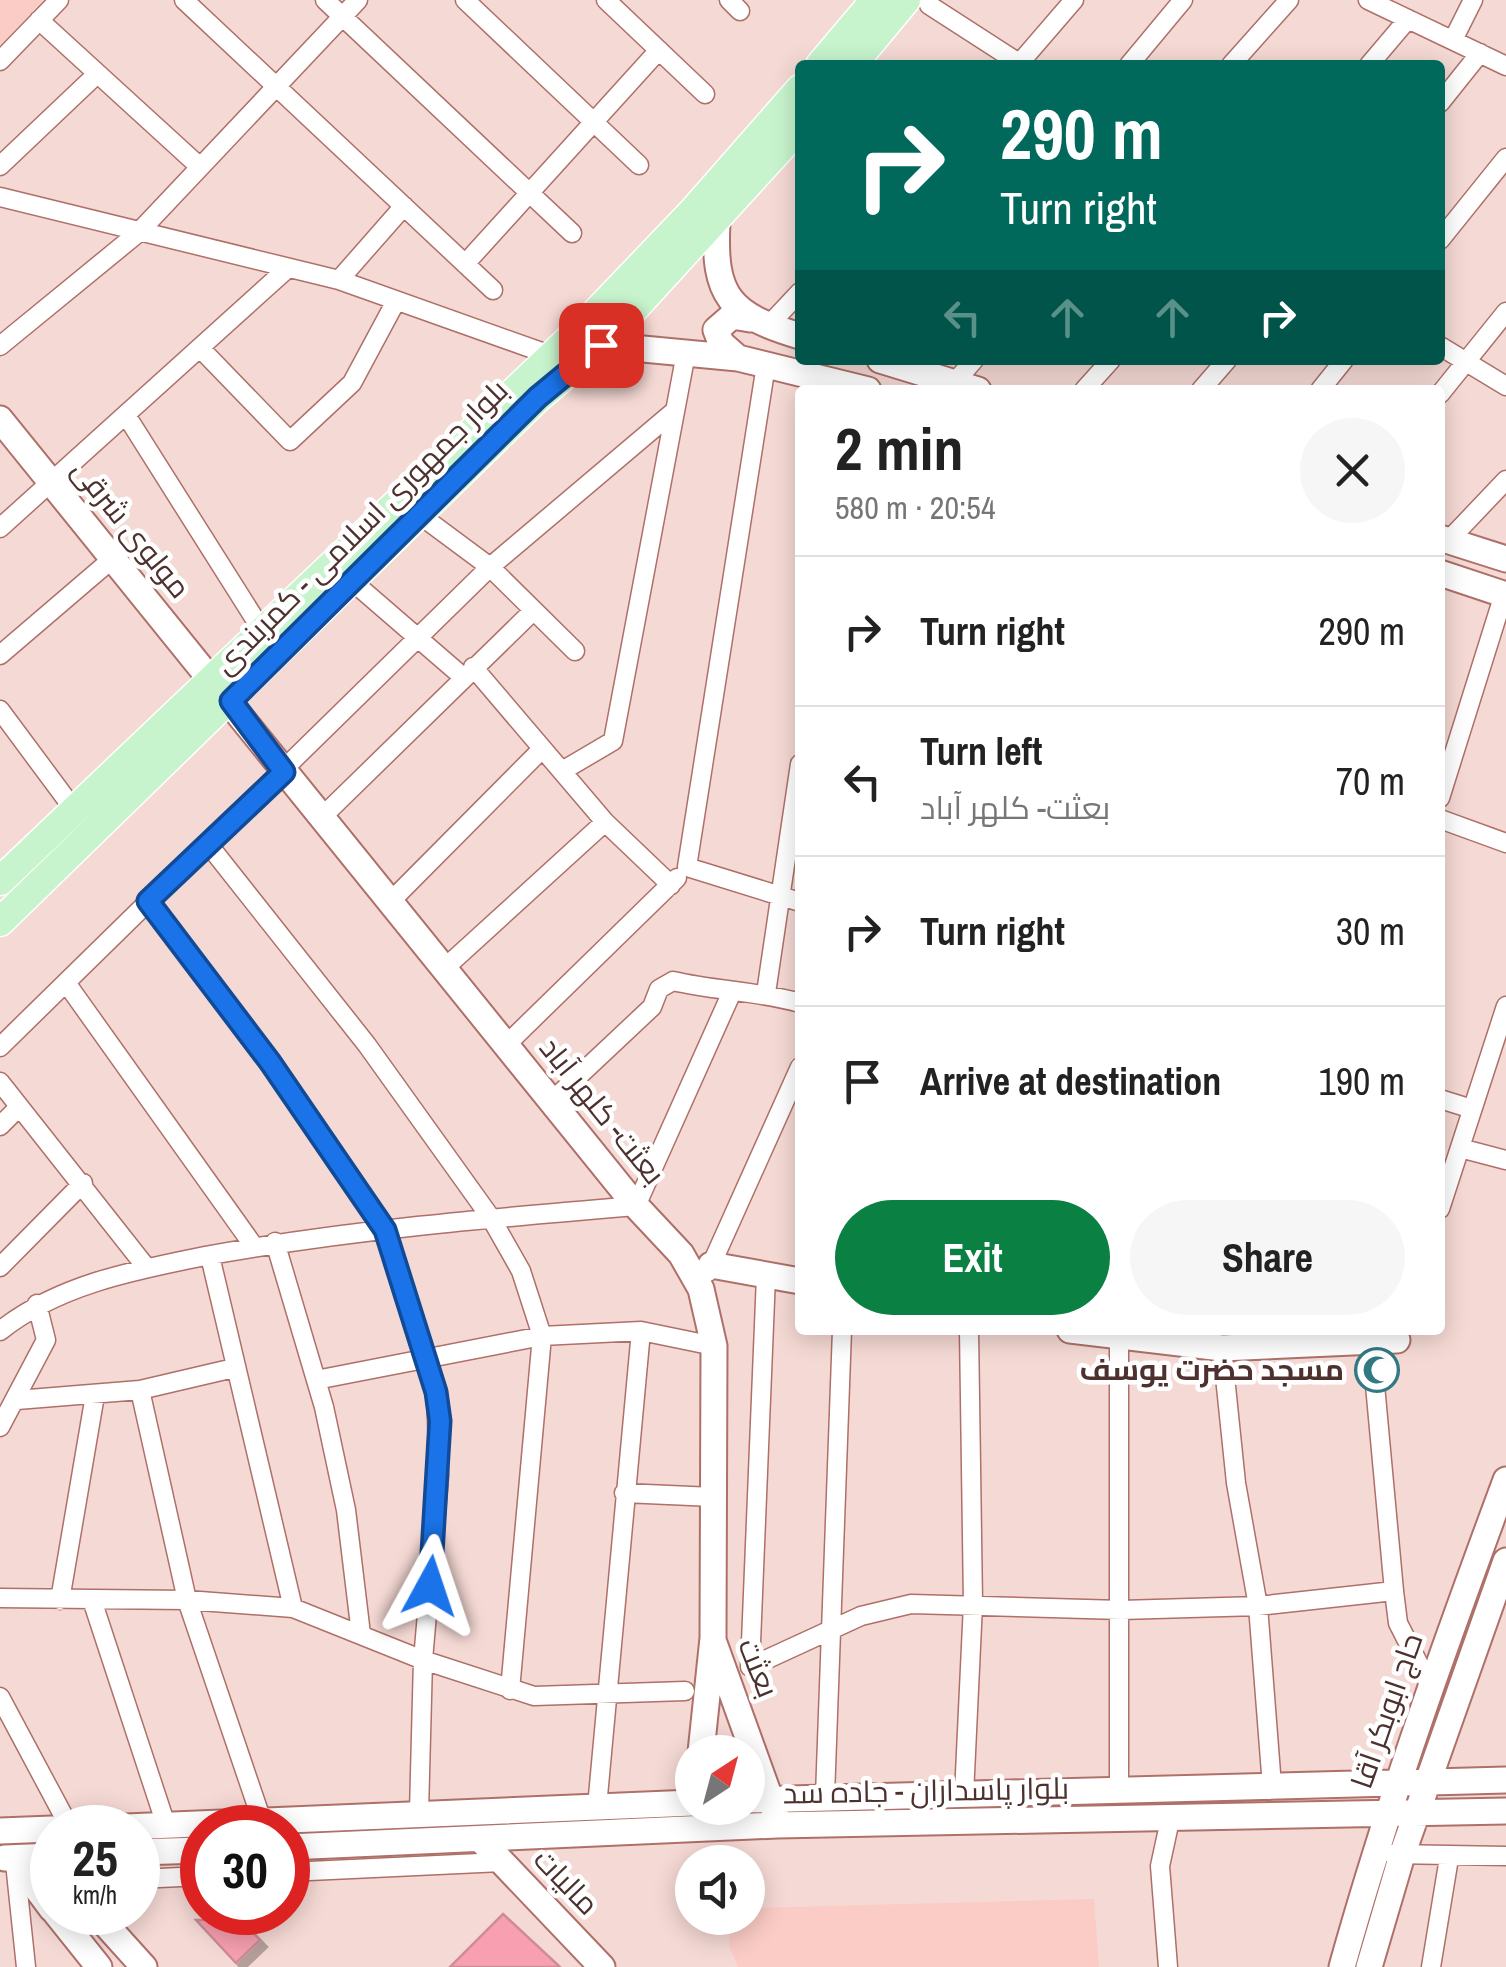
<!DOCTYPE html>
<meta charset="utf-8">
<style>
:root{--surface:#fff;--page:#f6f6f6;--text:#222;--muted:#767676;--line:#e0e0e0;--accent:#0b8043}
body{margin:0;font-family:"Archivo Narrow",Cairo,sans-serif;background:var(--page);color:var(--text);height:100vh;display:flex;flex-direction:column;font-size:38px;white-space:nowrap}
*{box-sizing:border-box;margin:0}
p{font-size:32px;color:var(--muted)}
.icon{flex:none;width:55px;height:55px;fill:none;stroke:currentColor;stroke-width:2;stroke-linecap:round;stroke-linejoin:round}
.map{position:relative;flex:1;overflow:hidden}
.sheet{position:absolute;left:795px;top:385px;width:650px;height:950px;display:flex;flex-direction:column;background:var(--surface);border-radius:10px;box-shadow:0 5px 25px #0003}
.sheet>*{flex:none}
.guide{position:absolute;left:795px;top:60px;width:650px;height:305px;border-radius:10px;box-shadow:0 5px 25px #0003;background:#00695c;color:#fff;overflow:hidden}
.needle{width:65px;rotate:36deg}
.controls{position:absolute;left:675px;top:1735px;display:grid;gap:20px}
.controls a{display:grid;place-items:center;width:90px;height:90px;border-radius:50%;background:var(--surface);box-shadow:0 5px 25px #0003;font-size:50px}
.speed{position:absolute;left:30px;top:1805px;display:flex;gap:20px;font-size:50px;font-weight:700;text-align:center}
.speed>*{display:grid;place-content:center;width:130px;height:130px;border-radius:50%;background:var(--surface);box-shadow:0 5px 25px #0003;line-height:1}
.speed small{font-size:25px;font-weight:400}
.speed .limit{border:15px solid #d22;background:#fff;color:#111}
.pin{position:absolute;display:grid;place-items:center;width:85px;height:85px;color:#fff;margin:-42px;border-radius:20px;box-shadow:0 5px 15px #0006}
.me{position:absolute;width:110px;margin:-55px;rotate:5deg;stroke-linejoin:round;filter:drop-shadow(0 0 8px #0008)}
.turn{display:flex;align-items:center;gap:35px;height:210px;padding:0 40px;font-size:45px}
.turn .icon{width:130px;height:130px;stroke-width:2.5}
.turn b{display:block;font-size:70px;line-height:85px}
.lanes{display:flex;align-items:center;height:95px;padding:0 40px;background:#0003;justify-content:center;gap:50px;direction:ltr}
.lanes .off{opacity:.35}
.round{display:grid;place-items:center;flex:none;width:105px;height:105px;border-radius:52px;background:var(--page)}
.summary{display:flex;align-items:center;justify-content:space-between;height:170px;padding:0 40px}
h1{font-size:60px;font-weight:800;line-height:75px}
.action{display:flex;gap:20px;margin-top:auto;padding:20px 40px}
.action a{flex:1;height:115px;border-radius:60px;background:var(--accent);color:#fff;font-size:40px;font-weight:800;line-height:115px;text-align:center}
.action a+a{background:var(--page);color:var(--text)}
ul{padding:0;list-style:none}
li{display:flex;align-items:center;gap:30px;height:150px;padding:0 40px;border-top:2px solid var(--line)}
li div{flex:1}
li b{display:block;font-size:38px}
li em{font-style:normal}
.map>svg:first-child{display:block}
</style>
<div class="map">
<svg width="1506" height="1967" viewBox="0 0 1506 1967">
<defs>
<filter id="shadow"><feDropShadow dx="7" dy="7" stdDeviation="0" flood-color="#0004"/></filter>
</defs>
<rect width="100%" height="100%" fill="#f5d9d4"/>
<path fill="#fbccc5" d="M0,0H43L0,46Z
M1094,1899L1099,1967H738L729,1946L730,1918H748V1908Z"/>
<path fill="#f8a0b1" stroke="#ce8c98" stroke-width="2.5" filter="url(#shadow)" d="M503,1914L560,1967H450Z
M196,1920H241L260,1940L236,1963Z"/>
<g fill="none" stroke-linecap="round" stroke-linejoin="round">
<g stroke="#ae7068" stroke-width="21">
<path id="street" d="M184,0L493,290
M325,0L572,233
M465,0L639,165
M606,0L705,94
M729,0L740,11
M1368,0L1506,66
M929,5L1022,65
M39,20L200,167
M1453,40L1473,0
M0,61L59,0
M1018,65L1074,0
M1129,65L1183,0
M1231,65L1289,0
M1369,65L1408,19
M1440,103L1480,53
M0,166L97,74
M0,197L339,280L550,355
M1440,240L1506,158
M465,264L659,50
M339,280L404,206
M767,327L800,292
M0,346L138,233L358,0
M1440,346L1506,386
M200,348L290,441L352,383L396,301
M955,382L974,360
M1084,390L1111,360
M1201,390L1227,360
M1320,390L1344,360
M1440,394L1506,312
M126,415L263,632
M420,515L490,567L575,651
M0,528L288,268
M1448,541L1506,480
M352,581L463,677
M0,655L111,560
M473,667L605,822L671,885
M0,710L72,807
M562,771L613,741L686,353
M1440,798L1504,594
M323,816L532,612
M1440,819L1506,843
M208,844L367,1045L491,1218L521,1271L542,1336L510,1690
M687,867L766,365
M687,867L800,902
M392,900L541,750
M148,901L271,1062L385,1230L436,1392L439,1476L423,1660L419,1812
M447,966L605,822
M67,984L253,1245
M766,993L800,764
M507,1044L677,878
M0,1047L490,567L672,413
M0,1082L146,1267
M1440,1099L1472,1109
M553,1100L652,1007L659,989L673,981C716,991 758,991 800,1003
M0,1126L19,1107
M1460,1148L1506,1160
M1440,1209L1506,1006
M275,1242L324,1407L346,1510L361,1634
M210,1256L293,1608
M0,1267L83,1183
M708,1272L800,1067
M766,1276L750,1667L861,1616L911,1604L1121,1610L1258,1606L1394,1591L1398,1623L1430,1686
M0,1331C57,1285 135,1270 205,1256C348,1230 492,1218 636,1206L731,994
M1371,1342L1394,1591
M1222,1348L1236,1483L1258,1606L1272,1786
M316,1380L542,1336L641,1331L714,1346
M140,1390L187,1600L261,1818
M17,1400L140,1390L234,1368
M0,1427L46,1340L37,1304
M624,1493L713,1497
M0,1598L187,1600L293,1608L423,1660L534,1696L685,1691
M60,1600L95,1395
M92,1600L166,1825
M0,1697L70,1828
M1119,1792V1330
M964,1795L973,1604L969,1330
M825,1796L842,1330
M597,1807L641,1331
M1392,1854L1506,1856
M15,1863L26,1967
M288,1872L502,1862
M138,1879L202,1876
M1168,1967L1160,1866L1170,1820
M1431,1967L1449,1858"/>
</g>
<g stroke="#ae7068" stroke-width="29">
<path id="secondary" d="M717,223C713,297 730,315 800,336
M590,333L601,345L738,358L868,390
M738,358L721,343L716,330L732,316L750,319
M880,360L978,390
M0,419L636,1206L681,1254L701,1289L714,1346L713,1638L701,1752
M1440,538L1506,559
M1440,573L1506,595
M711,1265L800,1281
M1070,1330L1222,1348L1397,1340
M714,1643L775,1812
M748,1800L1506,1780
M102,1828L692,1803
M0,1831L52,1829
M482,1841L602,1967
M288,1847L777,1825L1506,1811
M138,1852L202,1850
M5,1858L52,1856
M14,1858L52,1909
M55,1912L99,1967
M105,1912L107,1926L144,1967
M1342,1967C1388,1802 1446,1642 1506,1480
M1369,1967L1402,1855L1506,1561"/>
</g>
<g stroke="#fff" stroke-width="31">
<path id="primary" d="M820,65L875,0
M852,65L906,0
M0,881L583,326L693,211L800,89
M0,922L539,397L601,345L800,127"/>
</g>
<use href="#street" stroke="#fff" stroke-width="18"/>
<use href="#secondary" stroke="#fff" stroke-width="25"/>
<use href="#primary" stroke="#c7f4cd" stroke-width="28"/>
</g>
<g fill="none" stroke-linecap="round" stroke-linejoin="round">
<g stroke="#114b97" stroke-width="25">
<path id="route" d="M430,1586L440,1421L436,1392L385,1230L270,1062L148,901L284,772L231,701L538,397L601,345"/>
</g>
<use href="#route" stroke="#1a73e8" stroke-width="18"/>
</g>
<defs>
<g id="mosque-ring" transform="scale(2.25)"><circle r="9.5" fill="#fff" stroke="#317983" stroke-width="1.5"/><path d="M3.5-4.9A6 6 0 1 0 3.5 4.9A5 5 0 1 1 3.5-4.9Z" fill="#317983"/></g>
</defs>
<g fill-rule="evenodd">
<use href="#mosque-ring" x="1377" y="1370"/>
</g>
<g text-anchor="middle" stroke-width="9" stroke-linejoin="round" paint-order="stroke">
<g font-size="30" fill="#4c312e" stroke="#fff">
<text transform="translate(361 527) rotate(-45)" y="10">بلوار جمهوری اسلامی - کمربندی</text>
<text transform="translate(131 529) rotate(51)" y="10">مولوی شرقی</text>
<text transform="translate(602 1111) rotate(51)" y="10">بعثت- کلهر آباد</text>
<text transform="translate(758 1668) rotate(68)" y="10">بعثت</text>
<text transform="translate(1387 1711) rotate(-71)" y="10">حاج ابوبکر آقا</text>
<text transform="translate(926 1791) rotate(-1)" y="10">بلوار پاسداران - جاده سد</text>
<text transform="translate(566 1882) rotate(46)" y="10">مالیات</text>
</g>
<g font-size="30" font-weight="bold" fill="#4c312e" stroke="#fff" text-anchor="end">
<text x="1344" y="1380">مسجد حضرت یوسف</text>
</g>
</g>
</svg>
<div class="controls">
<a><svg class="needle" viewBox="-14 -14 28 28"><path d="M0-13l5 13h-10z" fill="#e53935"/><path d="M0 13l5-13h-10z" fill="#767676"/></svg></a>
<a><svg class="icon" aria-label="sound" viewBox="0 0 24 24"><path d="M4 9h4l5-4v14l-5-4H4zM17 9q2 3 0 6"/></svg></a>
</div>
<div class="speed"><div>25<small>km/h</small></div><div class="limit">30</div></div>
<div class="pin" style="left:601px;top:345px;background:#d93025"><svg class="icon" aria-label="arrive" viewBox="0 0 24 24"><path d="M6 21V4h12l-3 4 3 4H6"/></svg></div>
<svg class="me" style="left:430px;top:1586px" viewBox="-20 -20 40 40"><path d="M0-17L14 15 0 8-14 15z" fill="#1a73e8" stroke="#fff" stroke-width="4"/></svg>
<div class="guide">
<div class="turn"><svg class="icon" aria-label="right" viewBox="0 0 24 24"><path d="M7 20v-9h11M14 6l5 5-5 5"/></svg><div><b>290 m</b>Turn right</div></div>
<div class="lanes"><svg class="icon off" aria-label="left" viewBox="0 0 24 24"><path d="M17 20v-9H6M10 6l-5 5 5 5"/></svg><svg class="icon off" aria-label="ahead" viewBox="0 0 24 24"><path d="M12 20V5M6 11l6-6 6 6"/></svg><svg class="icon off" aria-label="ahead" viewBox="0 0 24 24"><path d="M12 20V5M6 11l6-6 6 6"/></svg><svg class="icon" aria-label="right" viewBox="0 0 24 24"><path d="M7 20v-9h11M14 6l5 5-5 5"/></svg></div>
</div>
<section class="sheet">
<div class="summary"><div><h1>2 min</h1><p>580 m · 20:54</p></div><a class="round"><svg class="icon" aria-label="close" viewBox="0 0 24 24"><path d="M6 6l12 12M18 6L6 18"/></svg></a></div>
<ul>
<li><svg class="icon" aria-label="right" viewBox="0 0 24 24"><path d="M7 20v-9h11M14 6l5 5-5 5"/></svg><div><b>Turn right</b></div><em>290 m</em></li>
<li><svg class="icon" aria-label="left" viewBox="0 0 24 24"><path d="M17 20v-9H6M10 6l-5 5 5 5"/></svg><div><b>Turn left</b><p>بعثت- کلهر آباد</p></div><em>70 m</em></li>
<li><svg class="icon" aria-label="right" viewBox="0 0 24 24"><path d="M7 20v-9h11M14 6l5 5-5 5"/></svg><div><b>Turn right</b></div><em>30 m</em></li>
<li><svg class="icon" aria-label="arrive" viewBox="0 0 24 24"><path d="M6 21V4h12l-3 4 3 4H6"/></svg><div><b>Arrive at destination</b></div><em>190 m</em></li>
</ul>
<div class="action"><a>Exit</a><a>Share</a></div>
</section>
</div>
